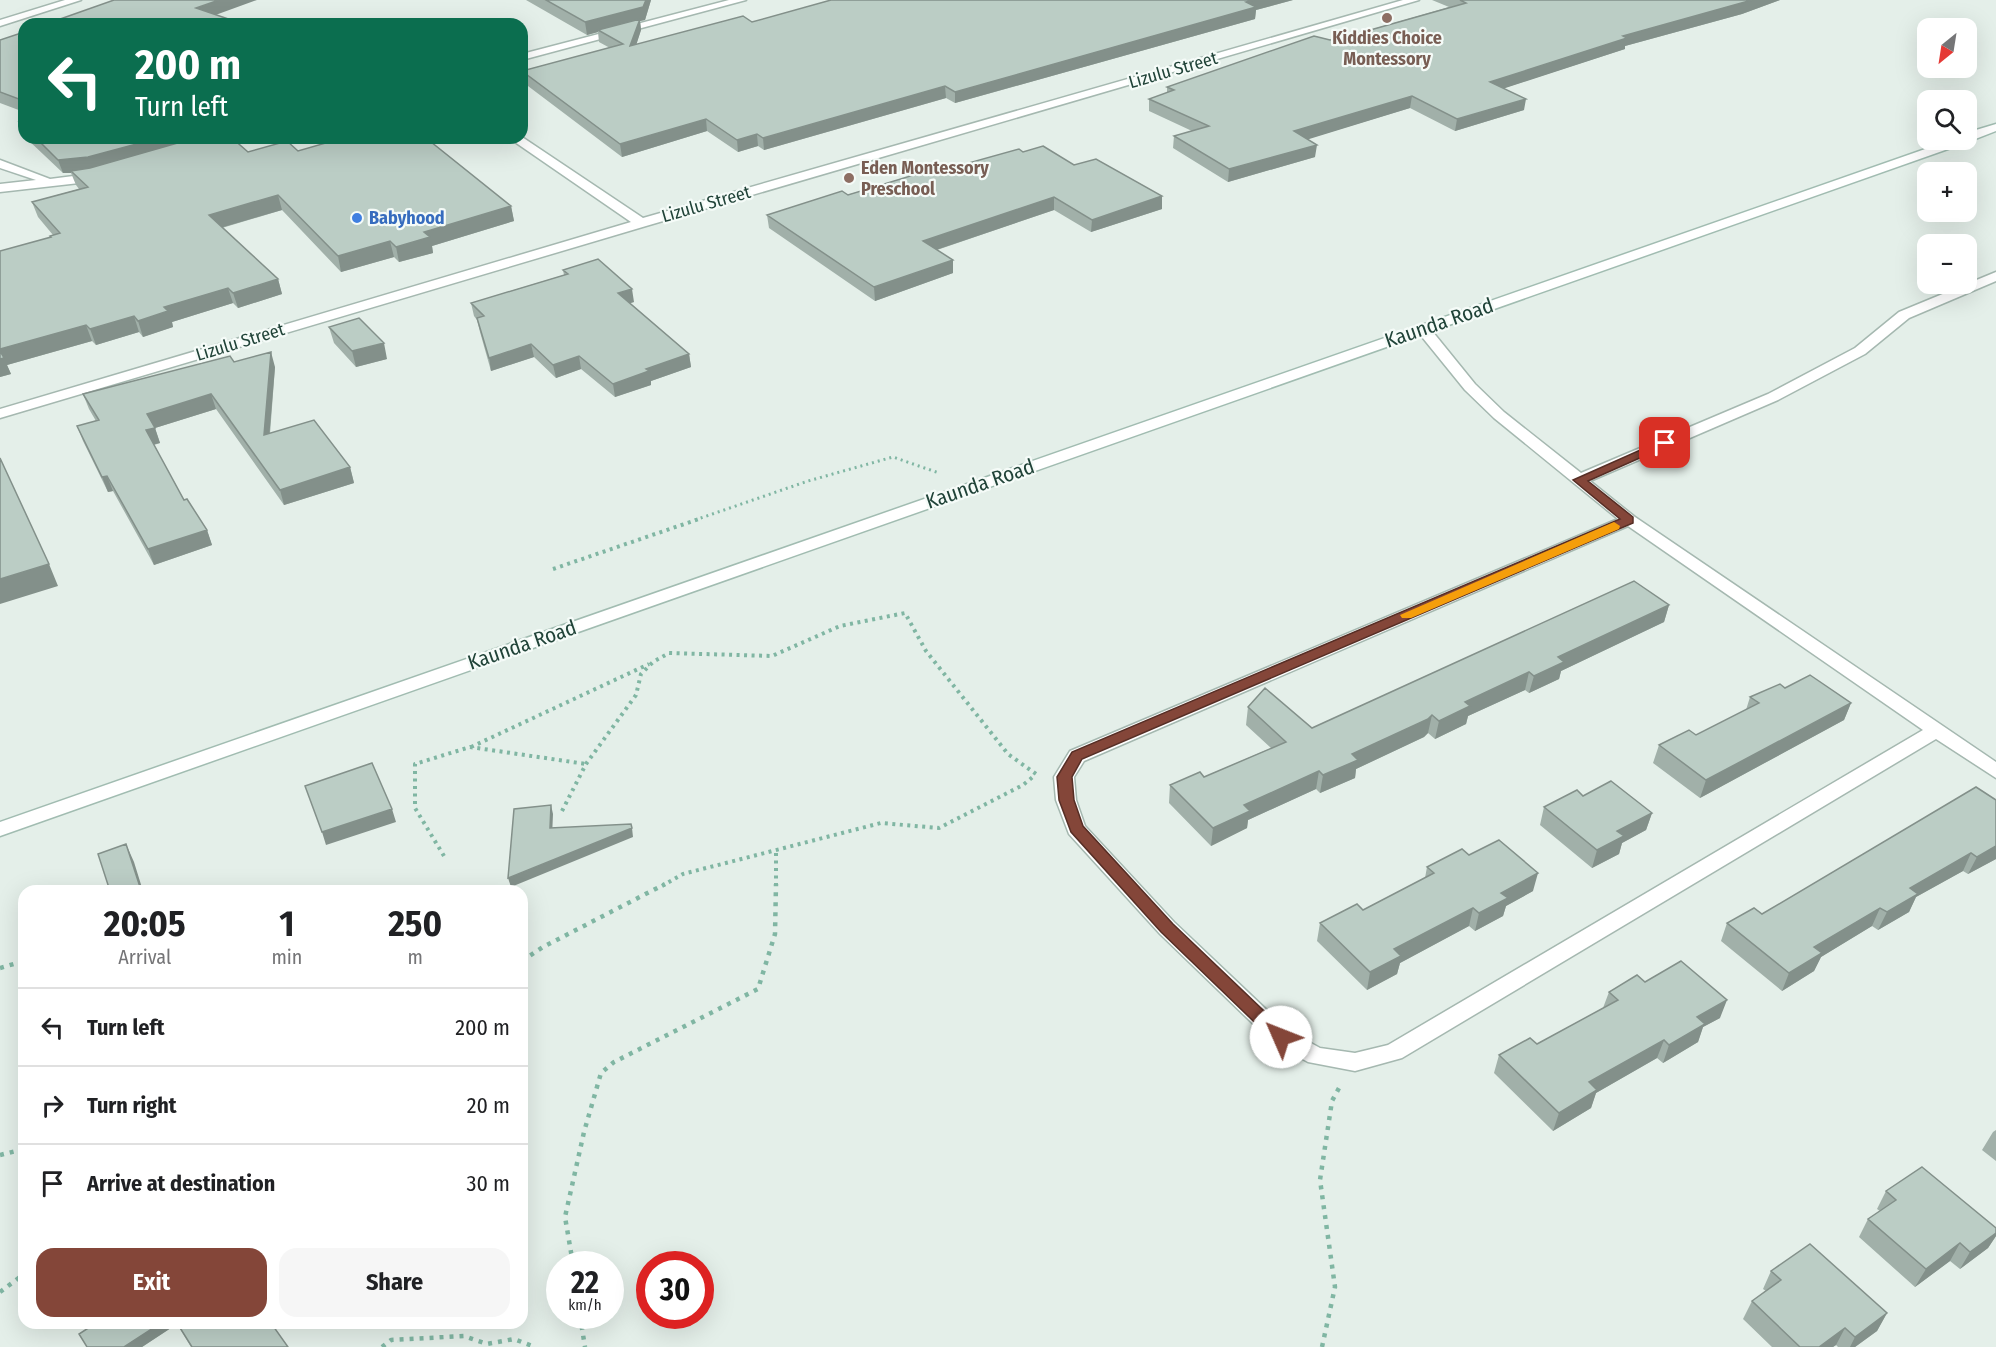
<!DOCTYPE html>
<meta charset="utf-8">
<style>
:root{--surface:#fff;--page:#f6f6f6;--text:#202124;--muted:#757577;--line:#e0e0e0;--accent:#844639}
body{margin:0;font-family:"Fira Sans Condensed",sans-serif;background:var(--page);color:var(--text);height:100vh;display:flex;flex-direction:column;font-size:22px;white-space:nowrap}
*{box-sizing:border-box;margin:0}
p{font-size:20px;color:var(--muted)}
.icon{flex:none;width:33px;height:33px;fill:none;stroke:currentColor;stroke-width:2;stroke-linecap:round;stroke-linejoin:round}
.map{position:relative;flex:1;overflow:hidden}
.panel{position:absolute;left:18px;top:885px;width:510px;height:444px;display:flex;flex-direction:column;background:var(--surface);border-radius:18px;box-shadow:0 6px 24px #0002}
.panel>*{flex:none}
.guide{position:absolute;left:18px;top:18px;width:510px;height:126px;border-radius:18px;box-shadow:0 6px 24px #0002;background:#0b6e4f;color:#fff;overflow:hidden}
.needle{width:39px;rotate:210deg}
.controls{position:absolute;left:1917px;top:18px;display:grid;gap:12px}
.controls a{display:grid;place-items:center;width:60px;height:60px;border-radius:12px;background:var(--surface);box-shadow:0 6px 24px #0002;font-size:30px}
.speed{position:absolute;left:546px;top:1251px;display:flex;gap:12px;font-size:30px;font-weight:700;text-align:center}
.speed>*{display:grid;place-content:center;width:78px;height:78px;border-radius:50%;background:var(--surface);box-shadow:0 6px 24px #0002;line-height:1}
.speed small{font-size:15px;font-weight:400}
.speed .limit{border:9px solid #d22;background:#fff;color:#111}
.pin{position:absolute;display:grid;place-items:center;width:51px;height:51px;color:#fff;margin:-26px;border-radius:12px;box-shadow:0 3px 9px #0006}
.me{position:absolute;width:66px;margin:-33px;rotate:314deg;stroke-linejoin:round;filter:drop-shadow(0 0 4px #0008)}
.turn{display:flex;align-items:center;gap:21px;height:126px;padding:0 18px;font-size:27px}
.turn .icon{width:78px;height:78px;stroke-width:2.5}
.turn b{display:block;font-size:42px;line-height:51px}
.eta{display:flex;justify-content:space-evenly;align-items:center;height:102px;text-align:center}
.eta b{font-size:36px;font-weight:700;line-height:42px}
.primary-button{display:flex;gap:12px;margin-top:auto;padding:12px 18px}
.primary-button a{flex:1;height:69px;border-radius:18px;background:var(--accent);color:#fff;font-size:24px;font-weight:700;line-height:69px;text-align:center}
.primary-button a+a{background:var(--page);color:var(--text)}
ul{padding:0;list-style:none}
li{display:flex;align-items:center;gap:18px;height:78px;padding:0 18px;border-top:2px solid var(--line)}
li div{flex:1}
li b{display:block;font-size:22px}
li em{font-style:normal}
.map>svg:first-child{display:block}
</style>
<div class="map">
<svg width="1996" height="1347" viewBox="0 0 1996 1347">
<rect width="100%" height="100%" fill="#e4efe9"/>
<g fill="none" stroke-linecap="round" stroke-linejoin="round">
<g stroke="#a5b8b0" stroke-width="3">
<path id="street" d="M65,0H81L0,26V20Z
M729,0H746L522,60V54Z
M1403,0H1419L646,226L0,418V409L631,222L509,138L522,137L643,218Z
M0,160L50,179L97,173L103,177L97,181L0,192V184L36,180L0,168Z
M1996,272V281L1909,318L1865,354L1778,400L1590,481L1635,517L1996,762V778L1936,739L1402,1058L1355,1071L1308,1062L1273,1043L1160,934L1069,834L1056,800L1054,777L1070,751L1618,519L1494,418L1465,390L1418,332V326H1428L1475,384L1504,412L1581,473L1768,394L1855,348L1899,312ZM1628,526L1923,730L1388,1045L1355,1053L1320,1048L1289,1031L1174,922L1085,826L1076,800L1074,777L1084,761Z"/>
</g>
<g stroke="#a1bcb1" stroke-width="3">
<path id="secondary" d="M1996,124V131L1965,143L0,836V822L1951,140H1966V133Z"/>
</g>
<path stroke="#80b6a3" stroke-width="3" stroke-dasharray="2 4" stroke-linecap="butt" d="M695,520L808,481L893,457L939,473"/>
<path stroke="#80b6a3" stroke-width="4" stroke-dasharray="3 4.5" stroke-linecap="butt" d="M553,569L699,519
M471,747L649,664
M562,811L586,764L636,695L641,674L653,662L669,653L772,656L840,626L905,613L926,651L1008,754L1036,774
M444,856L415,808V764L470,747L586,764
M662,886L683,874L881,823L939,828L1023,785L1034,776
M776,886V851"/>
<path stroke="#80b6a3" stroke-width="4.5" stroke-dasharray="4 6" stroke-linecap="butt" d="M522,961L543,947L665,884
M0,968L24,961
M0,1155L24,1149
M573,1264L565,1217L584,1132L601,1073L614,1062L758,989L775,934L776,884
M0,1292L24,1274
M580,1316L585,1347
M382,1347L391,1340L464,1336L487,1344L514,1339L535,1347
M1322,1347L1335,1287L1320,1180L1332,1101L1339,1088"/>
<use href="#street" fill="#fff" fill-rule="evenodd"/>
<use href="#secondary" fill="#fff" fill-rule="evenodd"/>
</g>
<path fill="#a1b0a9" d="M526,0H651L645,20L640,21L641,30L636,45L752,22L831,0H1293L1256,10L1255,19L1116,58L955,103L946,98L764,150L758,146L738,152L707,131L622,157L524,83L522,71L610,48L599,42L598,32L587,35Z
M1432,0H1780L1742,14L1625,46V49L1504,88L1524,110L1455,131L1410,108L1307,139L1315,157L1228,182L1173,148L1174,136L1192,131L1149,111V99L1167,93V87L1330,40L1349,36L1449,7Z
M24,32V112L0,103V40Z
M24,121V135L19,122Z
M26,138H232L248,152L298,151L511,206L514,221L432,246L433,253L399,262L394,257L341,272L282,210L222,228L278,279L282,294L238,308L233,303L172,322L173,327L143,337L139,332L96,345L92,341L7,365L11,374L0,377V251L51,238L50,236L53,235L38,217L32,202L79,189L76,185L71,173H63Z
M1023,152L1074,165L1162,196V209L1091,232L1054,210L937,250L953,273L875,301L769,228L767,215L933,173Z
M563,270L634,302L630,303L689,354L691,367L651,381V385L615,397L581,369L556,378L534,357L491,371L480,332L477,320L474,316L471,303L564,275Z
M329,327L387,359L356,367L334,343Z
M234,362L275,367L270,434L350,467L354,483L284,505L216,409L155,428L160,443L154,445L184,500L207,530L212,545L154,565L113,491L108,492L83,441L77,426L96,421L89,409L83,394Z
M1669,605L1664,622L1561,671L1559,679L1529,693L1525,690L1468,716L1466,724L1435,739L1428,733L1424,737L1356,769L1355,778L1320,793L1316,789L1248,820L1247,828L1211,846L1169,803L1170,785L1204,777L1271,748L1246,725L1248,707L1312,728Z
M1785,688L1851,703L1844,720L1700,798L1653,763L1659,745L1696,735L1746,710L1750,697Z
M1583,796L1652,813L1646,830L1622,843L1619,854L1592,868L1540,825L1544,807Z
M1996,800V859L1968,874L1963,871L1916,897L1909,912L1878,930L1872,926L1821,957L1814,971L1782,991L1721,941L1727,923L1762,914Z
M1469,855L1533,891L1506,906L1503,916L1475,931L1469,926L1400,963L1397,974L1367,990L1317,941L1320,923L1363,910L1425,878L1427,867Z
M1645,982L1720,1018L1703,1027L1698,1042L1663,1063L1657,1058L1596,1093L1591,1108L1553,1131L1494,1073L1499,1055L1537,1044L1603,1008L1609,992Z
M1996,1130V1161L1982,1150L1993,1132Z
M1886,1191L1996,1228V1236L1988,1248L1960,1269L1950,1261L1915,1287L1859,1237L1868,1219L1880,1211L1877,1209Z
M1771,1271L1887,1313L1877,1331L1855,1347H1838L1836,1345L1833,1347H1772L1743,1319L1752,1301L1766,1291L1763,1289Z
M96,1323H271L288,1347H191L177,1324L142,1347H87Z"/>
<path fill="#83908a" d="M219,0H257L199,21L196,8Z
M646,0H651L645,20L640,21L641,30L632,58L630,46L598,30V32L587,35L585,22Z
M1254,0H1293L1256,10L1255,19L955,103V92Z
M1752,0H1780L1742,14L1625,46V49L1487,94L1490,82L1623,36Z
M945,86L946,98L764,150L763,138Z
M1412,96L1410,108L1293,144L1294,131Z
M1526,99L1524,110L1455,131L1457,119Z
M706,119L707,131L622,157L620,144Z
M757,134L758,146L738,152L737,140Z
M159,138H213L93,171H71V173H63L58,160Z
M1317,145L1315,157L1228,182L1229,169Z
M278,195L282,210L213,230L209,215Z
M1162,196V209L1091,232L1092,220Z
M1054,197V210L924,254L923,241Z
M511,206L514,221L432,246L433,253L399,262L396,247L424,232Z
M390,241L394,257L341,272L338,256Z
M953,260V273L875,301L874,287Z
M278,279L282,294L238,308L233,293Z
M228,288L233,303L172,322L173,327L143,337L138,321L164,307Z
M632,289L634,302L620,306L618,293Z
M134,316L139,332L96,345L90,329Z
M86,325L92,341L7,365L11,374L0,377V349Z
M384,343L387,359L356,367L352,351Z
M531,344L534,357L491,371L489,358Z
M271,352L275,367L268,451L264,435Z
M689,354L691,367L651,381V385L615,397L613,384L646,369Z
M579,356L581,369L556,378L553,365Z
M211,394L216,409L155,428L160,443L151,445L146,430L147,414Z
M350,467L354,483L284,505L280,490Z
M107,476L113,491L108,492L102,477Z
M207,530L212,545L154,565L148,549Z
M49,564L58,586L0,604V579Z
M1669,605L1664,622L1561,671L1559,679L1529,693L1534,676L1558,657Z
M1529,672L1525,690L1468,716L1466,724L1435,739L1439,721L1465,702Z
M1851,703L1844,720L1700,798L1706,780Z
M1432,715L1428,733L1424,737L1356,769L1355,778L1320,793L1323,775L1352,754Z
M1319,771L1316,789L1248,820L1247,828L1211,846L1213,828L1244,805Z
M551,805L553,814L552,837L550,828Z
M392,809L396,822L326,845L322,832Z
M1652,813L1646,830L1622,843L1619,854L1592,868L1597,850L1617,831Z
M632,828L633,837L511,887L508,878Z
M1996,837V859L1968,874L1977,857Z
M126,844L134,862L143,891H128Z
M1971,853L1963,871L1916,897L1909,912L1878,930L1887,912L1910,888Z
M1538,873L1533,891L1506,906L1503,916L1475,931L1479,913L1501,893Z
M1473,908L1469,926L1400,963L1397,974L1367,990L1370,972L1394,949Z
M1880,908L1872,926L1821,957L1814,971L1782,991L1789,973L1814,947Z
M1727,1000L1720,1018L1703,1027L1698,1042L1663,1063L1669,1045L1697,1017Z
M1664,1040L1657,1058L1596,1093L1591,1108L1553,1131L1559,1113L1589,1082Z
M1996,1233V1236L1988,1248L1960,1269L1970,1252Z
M1960,1243L1950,1261L1915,1287L1926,1269Z
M1887,1313L1877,1331L1855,1347H1850L1855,1337Z
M161,1323H176L177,1324L142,1347H124Z
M1845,1328L1836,1345L1833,1347H1819Z"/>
<path fill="#bbcdc5" stroke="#83908a" stroke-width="1.5" d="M114,0H219L196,8L243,24H46Z
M546,0H646L643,7L585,22Z
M831,0H1254L1246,2L1256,7L955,92L945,86L763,138L757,134L737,140L706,119L620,144L522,71L623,44L598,30L640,19L630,46L743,16L752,22Z
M1460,0H1752L1623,36L1627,38L1490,82L1526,99L1457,119L1412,96L1294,131L1317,145L1229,169L1174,136L1209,126L1149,99L1174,90L1167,87L1314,36L1330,40L1349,36L1466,3Z
M24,32V101L0,92V40Z
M24,121V127L19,122Z
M36,138H159L88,157L58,160Z
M195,138H232L248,152L287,141L298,151L343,138H426L511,206L424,232L430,237L396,247L390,241L338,256L278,195L209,215L278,279L233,293L228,288L164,307L168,311L138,321L134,316L90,329L86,325L0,349V251L51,237L50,236L60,233L32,202L88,187L71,171L90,168Z
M1043,146L1074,165L1096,159L1162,196L1092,220L1054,197L923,241L953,260L874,287L767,215L842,191L848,195L930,170L933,173L1019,149L1023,152Z
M598,259L632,289L618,293L689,354L646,369L649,371L613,384L579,356L553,365L531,344L489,358L477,318L484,316L471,303L568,274L563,270Z
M359,318L384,343L352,351L329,327Z
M0,351L4,358L0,359Z
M271,352L264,435L314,420L350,467L280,490L211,394L147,414L155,428L146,430L184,500L187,499L207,530L148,549L107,476L102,477L77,426L99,420L83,394L230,356L234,362Z
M0,458L49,564L0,579Z
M1634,581L1669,605L1558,657L1564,662L1534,676L1529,672L1465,702L1470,706L1439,721L1432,715L1428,719L1352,754L1358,760L1323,775L1319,771L1244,805L1250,811L1213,828L1170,785L1200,772L1204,777L1286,742L1248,707L1265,688L1312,728Z
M1810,675L1851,703L1706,780L1659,745L1689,730L1696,735L1759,703L1750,697L1780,684L1785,688Z
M372,763L392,809L322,832L305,786Z
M1611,781L1652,813L1617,831L1624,836L1597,850L1544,807L1577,790L1583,796Z
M1976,787L1996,800V846L1977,857L1971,853L1910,888L1918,894L1887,912L1880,908L1814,947L1822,953L1789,973L1727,923L1754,908L1762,914Z
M551,805L550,828L631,824L632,828L508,878L514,809Z
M1499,840L1538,873L1501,893L1508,898L1479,913L1473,908L1394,949L1401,956L1370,972L1320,923L1357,904L1363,910L1434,873L1427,867L1462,849L1469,855Z
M126,844L140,887L128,891H110L98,854Z
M1681,961L1727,1000L1697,1017L1705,1024L1669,1045L1664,1040L1589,1082L1597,1090L1559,1113L1499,1055L1530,1038L1537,1044L1618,1000L1609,992L1637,975L1645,982Z
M1922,1167L1996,1228V1233L1970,1252L1960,1243L1926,1269L1868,1219L1896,1200L1886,1191Z
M1810,1244L1887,1313L1855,1337L1845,1328L1819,1347H1800L1752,1301L1781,1280L1771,1271Z
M96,1323H161L124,1347H87L79,1334Z
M177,1323H271L288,1347H192Z"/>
<path fill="#844639" stroke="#562e25" stroke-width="1.5" d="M1665,439L1669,440V445L1588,481L1633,517V523L1082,759L1072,777L1074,800L1083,826L1173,924L1287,1033L1289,1037L1287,1042H1275L1161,932L1071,832L1059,800L1057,777L1072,752L1620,519L1573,480Z"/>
<path fill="#f59e0b" d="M1614,522L1620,526L1619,529L1411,618H1402L1400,615Z"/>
<g fill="#8d6e63" stroke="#f5fbf8" stroke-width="2">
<circle cx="1387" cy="18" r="6"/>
<circle cx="849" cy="178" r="6"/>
</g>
<circle fill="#3f7fe0" stroke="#f5fbf8" stroke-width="2" cx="357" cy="218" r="6"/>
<g text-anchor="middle" stroke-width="4.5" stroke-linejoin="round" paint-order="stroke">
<g font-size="18" font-weight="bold" fill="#785e54" stroke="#f5fbf8">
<text x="1387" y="44">Kiddies Choice<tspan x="1387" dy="21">Montessory</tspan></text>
<text x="861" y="174" text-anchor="start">Eden Montessory<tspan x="861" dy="21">Preschool</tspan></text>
</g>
<g font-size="18" fill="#204338" stroke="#f5fbf8">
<text transform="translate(1173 70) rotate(-16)" y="6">Lizulu Street</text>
<text transform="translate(706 204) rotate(-16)" y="6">Lizulu Street</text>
<text transform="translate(240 342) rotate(-17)" y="6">Lizulu Street</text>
</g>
<g font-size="18" font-weight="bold" fill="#366cbe" stroke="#f5fbf8" text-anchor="start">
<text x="369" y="224">Babyhood</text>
</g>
<g font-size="21" fill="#204338" stroke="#f5fbf8">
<text transform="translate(1439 323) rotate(-19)" y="7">Kaunda Road</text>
<text transform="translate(980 484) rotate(-19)" y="7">Kaunda Road</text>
<text transform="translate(522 645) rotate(-19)" y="7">Kaunda Road</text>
</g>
</g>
</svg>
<div class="controls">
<a><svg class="needle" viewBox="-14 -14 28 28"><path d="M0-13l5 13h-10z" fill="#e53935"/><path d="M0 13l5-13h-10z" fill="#757577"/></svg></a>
<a><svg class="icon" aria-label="search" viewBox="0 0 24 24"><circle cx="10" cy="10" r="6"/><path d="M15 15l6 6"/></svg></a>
<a>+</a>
<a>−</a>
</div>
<div class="speed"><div>22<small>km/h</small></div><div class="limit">30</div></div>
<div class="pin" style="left:1665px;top:443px;background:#d93025"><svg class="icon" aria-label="arrive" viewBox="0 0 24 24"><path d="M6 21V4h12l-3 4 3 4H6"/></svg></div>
<svg class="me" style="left:1281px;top:1037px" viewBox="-20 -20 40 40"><circle r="19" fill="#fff"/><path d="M0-13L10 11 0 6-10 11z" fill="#844639"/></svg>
<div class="guide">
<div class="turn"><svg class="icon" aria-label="left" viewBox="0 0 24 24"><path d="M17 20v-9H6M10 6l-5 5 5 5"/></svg><div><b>200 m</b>Turn left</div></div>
</div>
<section class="panel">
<div class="eta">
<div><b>20:05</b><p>Arrival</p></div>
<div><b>1</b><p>min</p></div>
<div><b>250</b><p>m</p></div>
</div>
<ul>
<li><svg class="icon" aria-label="left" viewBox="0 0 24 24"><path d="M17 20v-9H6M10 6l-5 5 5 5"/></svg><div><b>Turn left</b></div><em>200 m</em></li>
<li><svg class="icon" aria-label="right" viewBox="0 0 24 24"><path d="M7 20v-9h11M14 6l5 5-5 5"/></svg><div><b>Turn right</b></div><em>20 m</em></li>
<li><svg class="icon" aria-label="arrive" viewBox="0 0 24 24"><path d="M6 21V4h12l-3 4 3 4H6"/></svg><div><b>Arrive at destination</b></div><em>30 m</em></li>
</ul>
<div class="primary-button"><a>Exit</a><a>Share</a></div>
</section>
</div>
